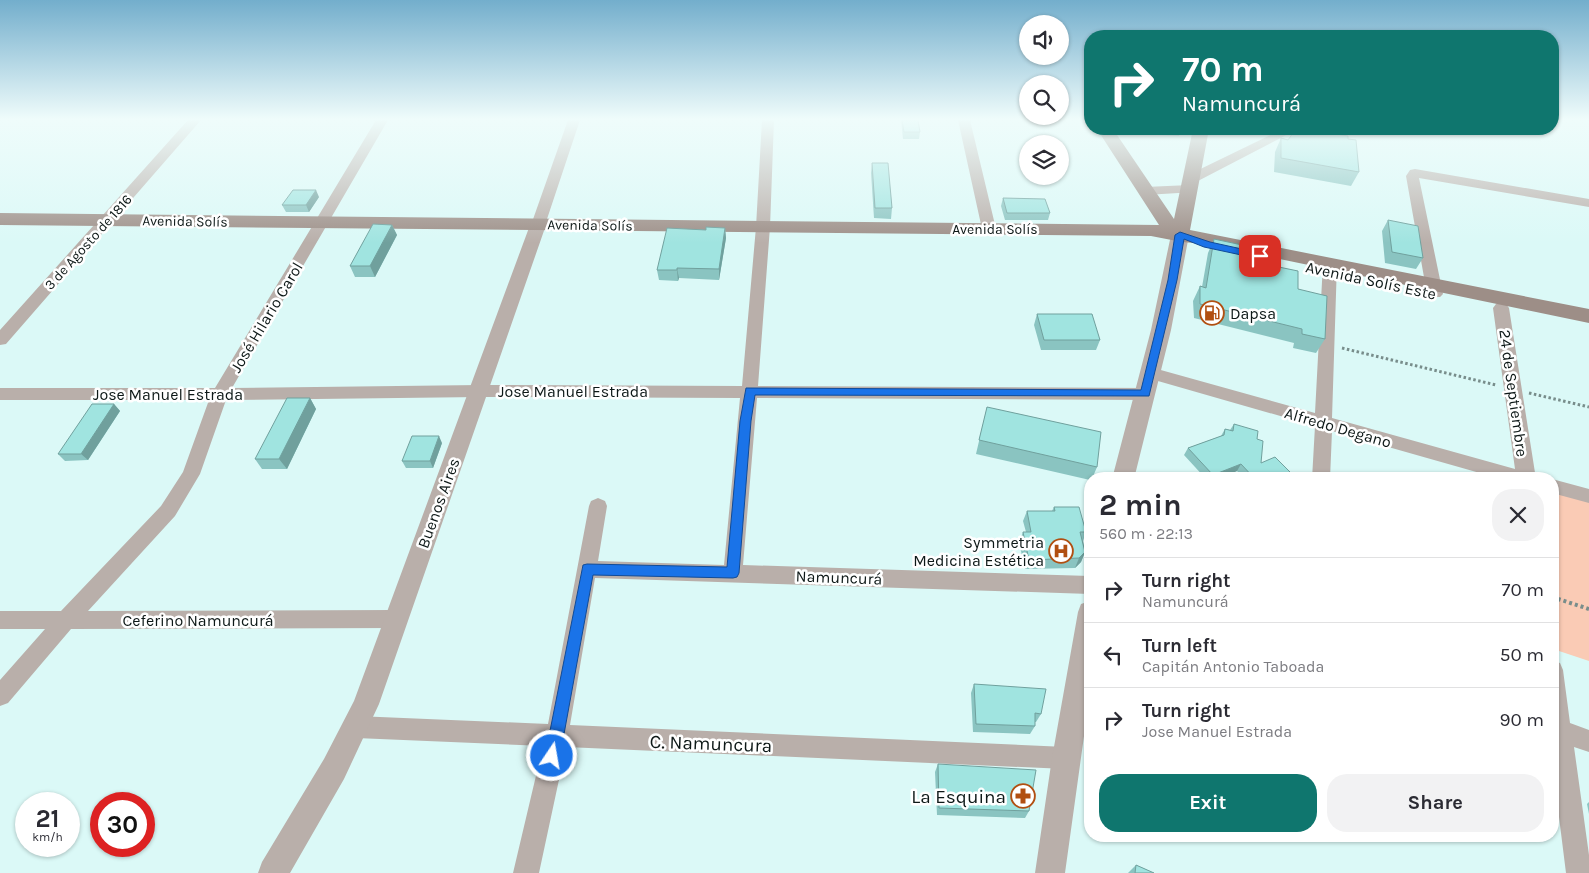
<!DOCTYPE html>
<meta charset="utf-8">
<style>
:root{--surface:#fff;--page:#f2f2f3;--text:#2b2b33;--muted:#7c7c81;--line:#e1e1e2;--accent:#0f766e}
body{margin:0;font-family:Karla,sans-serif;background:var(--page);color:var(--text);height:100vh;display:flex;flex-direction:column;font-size:19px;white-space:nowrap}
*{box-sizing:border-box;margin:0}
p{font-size:16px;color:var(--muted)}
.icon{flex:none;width:28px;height:28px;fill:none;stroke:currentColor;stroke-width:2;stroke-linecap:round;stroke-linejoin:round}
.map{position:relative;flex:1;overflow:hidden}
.side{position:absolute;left:1084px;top:472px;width:475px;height:370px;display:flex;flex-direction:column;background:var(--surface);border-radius:20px;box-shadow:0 1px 4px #0004}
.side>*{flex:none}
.top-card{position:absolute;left:1084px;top:30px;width:475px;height:105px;border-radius:20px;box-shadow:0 1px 4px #0004;background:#0f766e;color:#fff;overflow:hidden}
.controls{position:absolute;left:1019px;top:15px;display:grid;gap:10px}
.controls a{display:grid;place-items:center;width:50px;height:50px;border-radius:50%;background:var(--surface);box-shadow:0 1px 4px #0004;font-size:25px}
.speed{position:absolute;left:15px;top:792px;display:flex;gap:10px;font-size:25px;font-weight:700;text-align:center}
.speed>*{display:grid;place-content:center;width:65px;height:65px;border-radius:50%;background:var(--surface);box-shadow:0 1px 4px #0004;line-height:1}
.speed small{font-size:12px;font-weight:400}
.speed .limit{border:8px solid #d22;background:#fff;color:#111}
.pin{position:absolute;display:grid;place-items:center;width:42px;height:42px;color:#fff;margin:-21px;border-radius:10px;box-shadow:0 2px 8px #0006}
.me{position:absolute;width:55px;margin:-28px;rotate:12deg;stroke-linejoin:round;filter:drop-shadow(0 0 4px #0008)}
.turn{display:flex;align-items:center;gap:18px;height:105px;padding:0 15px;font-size:22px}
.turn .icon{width:65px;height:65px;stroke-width:2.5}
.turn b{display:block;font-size:35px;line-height:42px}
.round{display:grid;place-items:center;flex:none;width:52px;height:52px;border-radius:20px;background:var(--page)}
.summary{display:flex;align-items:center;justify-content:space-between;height:85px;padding:0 15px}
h1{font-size:30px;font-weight:700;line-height:38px}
.action{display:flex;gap:10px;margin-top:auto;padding:10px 15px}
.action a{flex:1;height:58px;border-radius:20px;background:var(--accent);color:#fff;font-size:20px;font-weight:700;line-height:58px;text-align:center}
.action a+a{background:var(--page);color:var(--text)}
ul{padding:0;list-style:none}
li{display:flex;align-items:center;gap:15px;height:65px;padding:0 15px;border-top:1px solid var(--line)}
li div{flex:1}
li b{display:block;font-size:19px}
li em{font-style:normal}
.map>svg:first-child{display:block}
</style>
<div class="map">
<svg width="1589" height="873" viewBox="0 0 1589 873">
<rect width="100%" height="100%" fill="#dbf9f7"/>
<path fill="#facbb5" d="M1552,486L1589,496V661L1553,649Z"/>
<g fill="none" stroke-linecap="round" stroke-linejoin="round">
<path stroke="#788d8b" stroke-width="3" stroke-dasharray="2.5 2.5" stroke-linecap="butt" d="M1342,348L1496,385
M1529,393L1589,407"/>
<path stroke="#788d8b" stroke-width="4" stroke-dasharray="3 3" stroke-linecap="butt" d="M1552,597L1589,609"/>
<path fill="#b9afaa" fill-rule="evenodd" d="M188,120H201L6,344L0,345V330Z
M376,120H388L232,388L480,385L742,386L756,227L762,120H774L770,227L758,386L1145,388L1151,390L1153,394L1151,398L1145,400L757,398L743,565L1090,576V594L595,578L570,725L1066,747L1074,750L1078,758L1074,766L1066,769L566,747L539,873H513L543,746L356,738L348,735L345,727L348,719L356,716L548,724L589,506L591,501L598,498L605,501L607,506L598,561L724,565L740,398L480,397L226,400L200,474L175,516L88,611L395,610L402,612L405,619L402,626L395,628L71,629L8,703L0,706V680L45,629H0V611H61L161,506L183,472L209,400H0V388H215Z
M568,120H580L545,225L538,229L533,228L531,225Z
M958,120H970L996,229L994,232L989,233L982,229Z
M1283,129H1298L1196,182L1191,183L1184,179L1186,176Z
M1415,169L1589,199V207L1419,178L1443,294L1440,297H1430L1427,294L1406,176L1410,170Z
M1190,185L1195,186L1197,189L1195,192L1145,195L1138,191L1145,187Z
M1330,258L1335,260L1337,263L1332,418L1515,469L1493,308L1496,304H1506L1509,308L1536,479H1501L1332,431L1330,479H1312L1315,426L1144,377L1142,373L1144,369L1150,367L1315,413L1323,263L1325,260Z
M1552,479L1589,489V503L1552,493Z
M1552,660L1560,663L1563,670L1570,723L1589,730V752L1574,747L1589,855V873H1566L1552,761Z"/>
<path fill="#b9afaa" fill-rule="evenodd" d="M538,220L544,221L546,225L379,704L344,779L290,873H258L262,862L324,759L354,701L530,225L532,221Z
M1180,230L1186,231L1189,235L1171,330L1134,479H1112L1151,330L1171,235L1174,231Z
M1090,601V693L1065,873H1035L1052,758L1078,612L1081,604Z"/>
<path fill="#9d8e87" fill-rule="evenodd" d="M1097,129H1113L1174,219L1193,129H1209L1190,230L1589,309V323L1207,244L1182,242L1151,236L0,225V213L1159,225Z"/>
</g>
<path fill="#8ac4c1" d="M901,120H918L920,132L919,139H903Z
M1157,129H1181L1179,136L1158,135Z
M1281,138L1288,140L1359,172L1351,186L1274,172L1275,152Z
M872,163L892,208L891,219L874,218L871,173Z
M319,197L309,212H286L282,205Z
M1003,198L1050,213L1048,220H1005L1001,206Z
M1388,220L1423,258L1416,269L1385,263L1382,231Z
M392,225L397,235L375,277H355L350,266Z
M725,228L726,238L719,280L679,278L678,281L659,280L657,270L706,230Z
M1214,239L1274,266L1298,289L1325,339L1316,353L1293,348L1294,343L1194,318L1193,301L1200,286L1202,287L1208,253Z
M1037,314L1100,340L1096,350H1041L1034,325Z
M310,398L316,409L287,469H262L255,459Z
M114,404L120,411L88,460L65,461L58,454Z
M987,407L1097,467L1092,479H1090V480L976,454Z
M1234,424L1257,439L1261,463L1296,478L1295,479H1244L1237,471L1217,479H1206L1184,455L1188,448L1221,436L1225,429L1230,430Z
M442,443L433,468H406L402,461Z
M1054,507L1086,532L1083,541L1085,552L1081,562L1075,568L1025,569L1019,542L1023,532H1026L1023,521L1027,511H1052Z
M974,684L1041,714L1036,722H1035V726L1030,734L973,732L971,693Z
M938,764L1029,811L1025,818L937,815L935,772Z
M1589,802V814L1587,804Z
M1136,865L1154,873H1128Z"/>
<path fill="#70a09d" d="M316,190L319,197L309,212L306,205Z
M392,225L397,235L375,277L370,266Z
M725,228L726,238L719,280V269Z
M677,268L679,278L678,281L677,270Z
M310,398L316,409L287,469L279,459Z
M114,404L120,411L88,460L81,454Z
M439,436L442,443L433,468L430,461Z
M1241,464L1237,471L1217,479H1210L1213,475Z
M1085,552L1081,562L1075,568L1079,558Z"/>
<path fill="#a0e4e0" stroke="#70a09d" d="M902,120H918L920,132H904Z
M1296,129H1306L1348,136V139L1356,140L1359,172L1281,158V138L1288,140Z
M872,163H888L892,208H875Z
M293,190H316L306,205H282Z
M1003,198L1045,199L1050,213H1007Z
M1388,220L1418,226L1423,258L1392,252Z
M373,224L392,225L370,266H350Z
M706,227L725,228L719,269L677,268V270H657L667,228L706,230Z
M1214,239L1275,252L1274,266L1298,271V289L1327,296L1325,339L1302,334V329L1200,304V286L1206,288Z
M1037,314H1092L1100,340H1044Z
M287,398H310L279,459H255Z
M92,404H114L81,454H58Z
M987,407L1101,432L1097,467L979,440Z
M1234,424L1258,431L1257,439L1263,441L1261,463L1275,457L1296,478L1294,479H1255L1241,464L1213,475L1188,448L1224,435L1225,429L1233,431Z
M412,436H439L430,461H402Z
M1054,507H1079L1086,532H1080L1085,552L1079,558L1029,560L1023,532H1031L1027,511H1055Z
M974,684L1046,689L1041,714L1035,713V726L976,724Z
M938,764L1036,770L1029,811L939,808Z
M1136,865L1154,873H1135Z"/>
<linearGradient id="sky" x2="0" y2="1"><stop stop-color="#73aecc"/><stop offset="0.49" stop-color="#effcfb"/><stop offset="1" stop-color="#effcfb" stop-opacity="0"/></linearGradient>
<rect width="1589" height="243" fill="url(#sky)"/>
<path fill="#1a73e8" stroke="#114b97" d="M1180,232L1210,242L1260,253L1265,256L1260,259L1204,247L1184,239L1177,280L1149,396L755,395L751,421L739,573L737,577L733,578L593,575L560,756L558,761L552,763L547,761L545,756L583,565L587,564L727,567L740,421L746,388L1141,390L1168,280L1175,235Z"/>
<defs>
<g id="fuel-ring" transform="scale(1.25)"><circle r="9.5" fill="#fff" stroke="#b14f11" stroke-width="1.5"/><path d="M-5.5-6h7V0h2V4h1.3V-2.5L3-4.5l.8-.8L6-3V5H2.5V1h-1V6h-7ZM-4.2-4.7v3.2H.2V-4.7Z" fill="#b14f11"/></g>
<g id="hospital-ring" transform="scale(1.25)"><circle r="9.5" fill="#fff" stroke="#b14f11" stroke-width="1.5"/><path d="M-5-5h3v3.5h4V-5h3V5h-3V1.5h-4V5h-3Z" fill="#b14f11"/></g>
<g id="pharmacy-ring" transform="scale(1.25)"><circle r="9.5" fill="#fff" stroke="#b14f11" stroke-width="1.5"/><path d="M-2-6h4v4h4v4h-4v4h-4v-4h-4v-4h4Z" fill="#b14f11"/></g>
</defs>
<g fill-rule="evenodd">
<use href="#fuel-ring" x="1212" y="313"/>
<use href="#hospital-ring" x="1061" y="551"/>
<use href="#pharmacy-ring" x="1023" y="796"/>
</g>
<g text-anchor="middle" stroke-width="5" stroke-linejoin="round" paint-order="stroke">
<g font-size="14" fill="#0d1817" stroke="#fff">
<text transform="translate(185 221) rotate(1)" y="5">Avenida Solís</text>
<text transform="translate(590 225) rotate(1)" y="5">Avenida Solís</text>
<text x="995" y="234">Avenida Solís</text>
<text transform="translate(88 242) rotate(-48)" y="5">3 de Agosto de 1816</text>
</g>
<g font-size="16" fill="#0d1817" stroke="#fff">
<text transform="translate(1371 280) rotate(12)" y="6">Avenida Solís Este</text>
<text transform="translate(266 317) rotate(-59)" y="6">José Hilario Carol</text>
<text x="573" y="397">Jose Manuel Estrada</text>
<text transform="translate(1514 393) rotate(82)" y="6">24 de Septiembre</text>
<text x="168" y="400">Jose Manuel Estrada</text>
<text transform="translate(1338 427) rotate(16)" y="6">Alfredo Degano</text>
<text transform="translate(438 503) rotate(-70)" y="6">Buenos Aires</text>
<text transform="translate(839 577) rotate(2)" y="6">Namuncurá</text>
<text x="198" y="626">Ceferino Namuncurá</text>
</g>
<g font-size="16" fill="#0d1817" stroke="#fff" text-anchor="start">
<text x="1230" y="319">Dapsa</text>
<text x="1044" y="548" text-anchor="end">Symmetria<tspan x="1044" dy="18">Medicina Estética</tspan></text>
</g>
<g font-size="19" fill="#0d1817" stroke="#fff">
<text transform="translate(711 743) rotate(2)" y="7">C. Namuncura</text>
</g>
<g font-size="19" fill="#0d1817" stroke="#fff" text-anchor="end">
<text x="1006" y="803">La Esquina</text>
</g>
</g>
</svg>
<div class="controls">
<a><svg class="icon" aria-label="sound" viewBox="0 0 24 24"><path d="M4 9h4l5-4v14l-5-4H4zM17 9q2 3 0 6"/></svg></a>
<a><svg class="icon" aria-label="search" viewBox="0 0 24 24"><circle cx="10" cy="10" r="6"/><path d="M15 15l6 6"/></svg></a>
<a><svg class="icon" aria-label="layers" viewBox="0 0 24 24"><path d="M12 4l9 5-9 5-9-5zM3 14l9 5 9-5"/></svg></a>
</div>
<div class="speed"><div>21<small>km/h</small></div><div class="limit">30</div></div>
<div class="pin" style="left:1260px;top:256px;background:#d93025"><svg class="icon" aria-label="arrive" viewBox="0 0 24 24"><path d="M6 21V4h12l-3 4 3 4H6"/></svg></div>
<svg class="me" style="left:552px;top:756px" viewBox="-20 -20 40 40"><circle r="17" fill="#1a73e8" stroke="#fff" stroke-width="3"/><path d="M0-11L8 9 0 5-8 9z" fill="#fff"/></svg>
<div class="top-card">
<div class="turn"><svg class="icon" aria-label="right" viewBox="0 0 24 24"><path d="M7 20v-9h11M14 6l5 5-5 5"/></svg><div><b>70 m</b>Namuncurá</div></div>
</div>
<section class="side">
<div class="summary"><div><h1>2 min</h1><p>560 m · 22:13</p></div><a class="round"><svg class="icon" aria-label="close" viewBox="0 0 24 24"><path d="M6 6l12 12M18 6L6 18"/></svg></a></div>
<ul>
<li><svg class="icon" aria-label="right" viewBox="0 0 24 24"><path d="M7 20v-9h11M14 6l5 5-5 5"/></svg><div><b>Turn right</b><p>Namuncurá</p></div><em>70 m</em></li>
<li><svg class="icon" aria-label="left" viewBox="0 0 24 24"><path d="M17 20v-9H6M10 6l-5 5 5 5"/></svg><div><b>Turn left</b><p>Capitán Antonio Taboada</p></div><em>50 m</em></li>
<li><svg class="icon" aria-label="right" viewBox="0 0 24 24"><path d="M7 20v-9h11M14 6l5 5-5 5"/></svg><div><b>Turn right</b><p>Jose Manuel Estrada</p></div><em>90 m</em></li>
</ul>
<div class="action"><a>Exit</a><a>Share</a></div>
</section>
</div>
